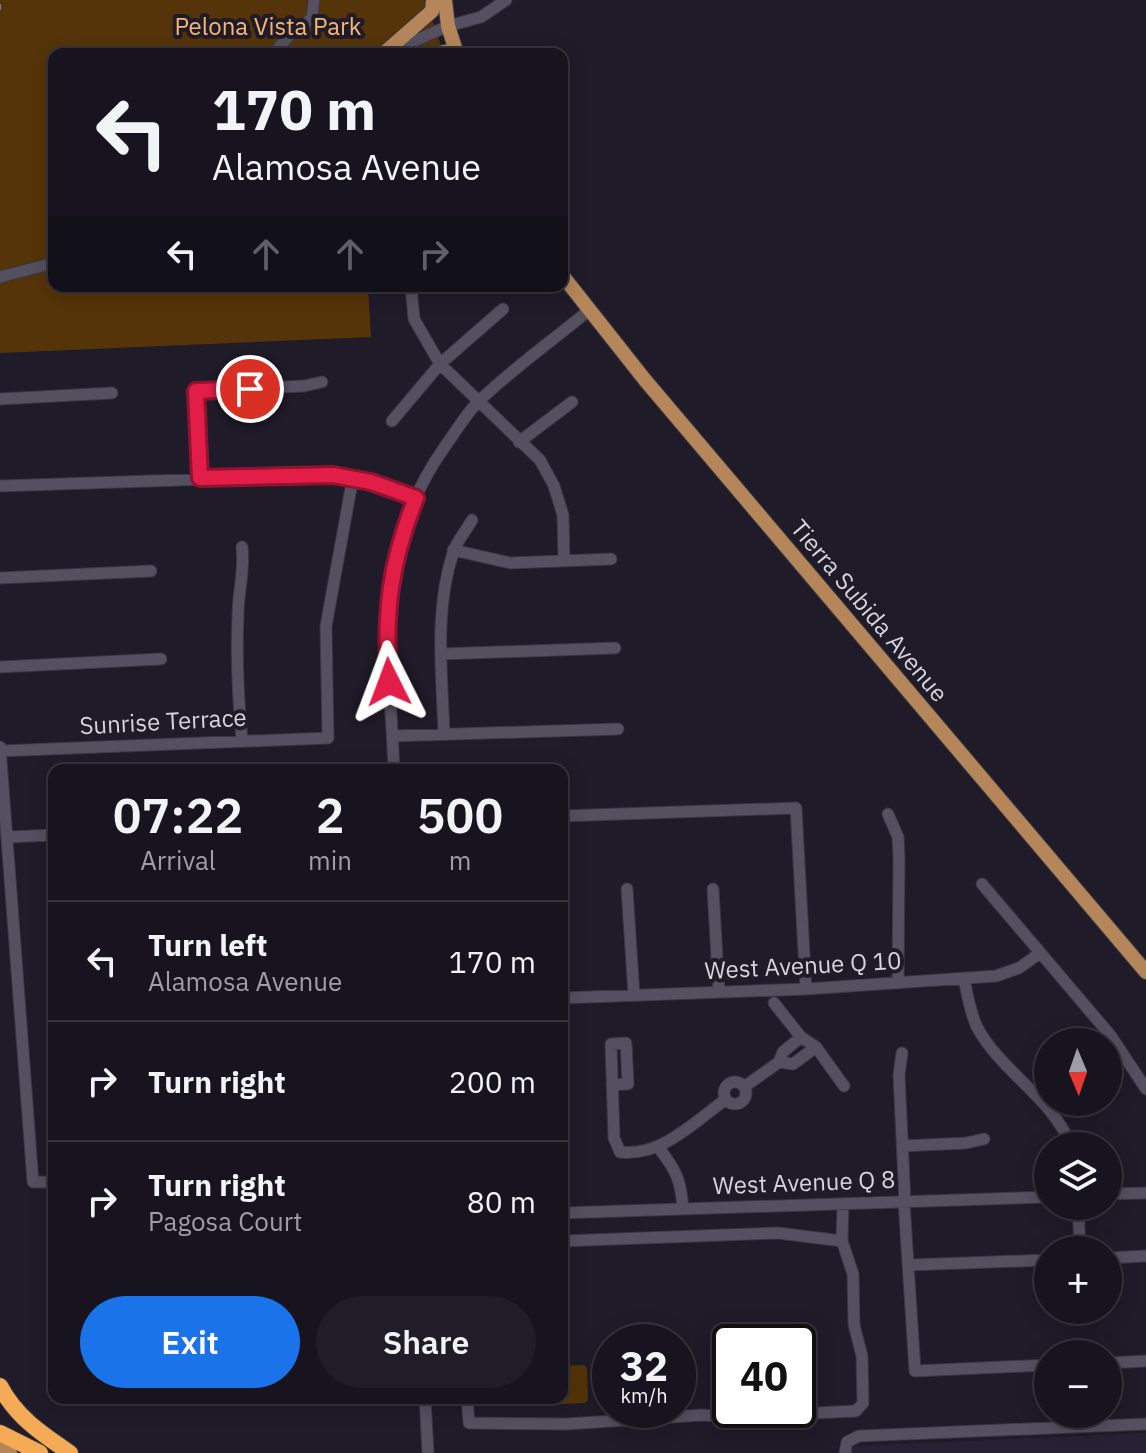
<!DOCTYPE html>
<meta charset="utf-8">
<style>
:root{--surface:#17141f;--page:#201d28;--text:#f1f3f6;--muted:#9e9ea4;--line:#36333d;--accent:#1a73e8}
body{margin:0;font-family:"IBM Plex Sans",sans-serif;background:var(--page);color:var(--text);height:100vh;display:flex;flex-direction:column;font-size:30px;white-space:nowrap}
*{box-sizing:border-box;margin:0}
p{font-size:26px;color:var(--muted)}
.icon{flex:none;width:44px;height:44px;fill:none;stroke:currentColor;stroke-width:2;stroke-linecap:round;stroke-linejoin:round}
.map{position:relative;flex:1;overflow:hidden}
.panel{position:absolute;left:48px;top:764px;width:520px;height:640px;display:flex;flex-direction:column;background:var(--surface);border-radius:16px;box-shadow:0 4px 20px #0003,0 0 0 2px var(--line)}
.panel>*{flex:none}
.banner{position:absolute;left:48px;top:48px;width:520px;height:244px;border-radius:16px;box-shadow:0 4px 20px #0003,0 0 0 2px var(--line);background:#17141f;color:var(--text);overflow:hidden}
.needle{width:52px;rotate:178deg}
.fabs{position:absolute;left:1034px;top:1028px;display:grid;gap:16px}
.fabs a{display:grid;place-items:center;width:88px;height:88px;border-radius:50%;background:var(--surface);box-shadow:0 4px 20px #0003,0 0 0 2px var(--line);font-size:40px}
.speed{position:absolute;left:592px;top:1324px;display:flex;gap:16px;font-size:40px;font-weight:700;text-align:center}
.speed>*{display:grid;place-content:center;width:104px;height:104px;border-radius:50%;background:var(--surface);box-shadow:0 4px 20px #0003,0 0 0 2px var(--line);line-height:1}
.speed small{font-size:20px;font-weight:400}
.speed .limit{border:4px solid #111;border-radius:12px;background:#fff;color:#111}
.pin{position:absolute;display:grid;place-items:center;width:68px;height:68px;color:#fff;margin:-34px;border:4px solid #fff;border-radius:50%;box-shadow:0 2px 8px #0007}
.me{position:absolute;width:88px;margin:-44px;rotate:357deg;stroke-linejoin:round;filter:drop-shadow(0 0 6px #0008)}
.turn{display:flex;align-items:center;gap:28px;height:168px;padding:0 32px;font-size:36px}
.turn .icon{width:104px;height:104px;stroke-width:2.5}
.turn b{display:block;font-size:56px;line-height:68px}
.lanes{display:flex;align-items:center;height:76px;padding:0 32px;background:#0003;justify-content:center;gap:40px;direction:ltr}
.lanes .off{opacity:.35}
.eta{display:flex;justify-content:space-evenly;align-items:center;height:136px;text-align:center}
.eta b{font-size:48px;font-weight:600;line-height:56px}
.button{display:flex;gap:16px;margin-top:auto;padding:16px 32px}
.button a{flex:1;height:92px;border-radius:48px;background:var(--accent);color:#fff;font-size:32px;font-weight:600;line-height:92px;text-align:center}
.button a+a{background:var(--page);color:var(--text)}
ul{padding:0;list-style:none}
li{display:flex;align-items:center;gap:24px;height:120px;padding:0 32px;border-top:2px solid var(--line)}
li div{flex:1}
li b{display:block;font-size:30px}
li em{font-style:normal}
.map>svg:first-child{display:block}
</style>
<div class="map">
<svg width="1146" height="1453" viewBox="0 0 1146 1453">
<rect width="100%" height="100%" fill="#1f1b29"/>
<path fill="#272135" d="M1146,1433V1453H850L853,1446Z"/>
<path fill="#553409" d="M0,0H428L429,11L444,54H54V286H368L371,337L0,353Z
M584,1365L587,1368L588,1399L585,1403L538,1405L535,1402V1398H562V1366Z"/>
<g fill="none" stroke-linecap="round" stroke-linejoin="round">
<path stroke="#8575a8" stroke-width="2" d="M0,5V9"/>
<g stroke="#3a3742" stroke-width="13">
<path id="minor" d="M390,52L448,26L481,17L506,0
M273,54L288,37L312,18L314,0
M0,277L54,263
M411,286L414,319L440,364L540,460L554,486L563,515L564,561
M0,399L112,393
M392,421L440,364L503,309
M519,442L572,402
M200,478L196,391L304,386L322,382
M0,486L333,475L371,482L416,498
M242,547C245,570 238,592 238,615C236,658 238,698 242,740
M453,550L510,563L611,559
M0,578L151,571
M441,654L615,648
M0,667L161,659
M444,734C442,674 434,611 453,553C456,542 466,531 472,520
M393,736L618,729
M0,747L33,1182H54
M0,751L328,738L326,626L353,477
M394,770C389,649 370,551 446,445C456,431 466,414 479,401C512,369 552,341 588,311
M888,814L898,837L899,857L898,983
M562,816L796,808L806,989
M8,837L54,835
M982,884L1111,1036L1146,1089
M627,889L634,995
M713,889L719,992
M964,978C967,994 970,1012 977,1027C1001,1072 1053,1098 1071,1146
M562,998L806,989L996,976L1019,968L1040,953
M774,1003L801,1037
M902,1053L899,1075L905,1202
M779,1062L793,1064L816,1047
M724 1093a11 11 0 1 1 22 0a11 11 0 1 1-22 0Z
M612,1085L628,1084L626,1043L611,1044L614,1138L620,1152C661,1157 693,1123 725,1100
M744,1087L779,1062L783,1052L801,1037L816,1047L844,1086
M902,1146L966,1143L984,1139
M658,1147C676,1170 681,1180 683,1209
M1108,1194L1146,1193
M904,1202L915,1371L1048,1365
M1078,1206L1080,1250
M562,1213L1048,1197
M842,1241L843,1204
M1108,1258L1146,1256
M909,1265L1048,1260
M1108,1363L1146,1361
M425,1398L428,1453
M467,1398L469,1423L567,1424L702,1415L729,1417L856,1411L863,1403L862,1356L854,1325L853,1274L842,1241L778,1233L562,1241
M845,1453L847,1442L859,1436L1146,1424"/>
</g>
<g stroke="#3a3742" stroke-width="16">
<path id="major" d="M445,0L448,26L457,54
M383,54L432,11L433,0
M434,54L456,50
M562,275L645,380L1146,972
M0,1448L10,1453"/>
</g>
<g stroke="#3a3742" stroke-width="18">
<path id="highway" d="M0,1386C16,1417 42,1434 70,1453
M0,1433L40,1453"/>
</g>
<use href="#minor" stroke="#545060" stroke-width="11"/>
<use href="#major" stroke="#b58659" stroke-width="14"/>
<use href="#highway" stroke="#f5aa55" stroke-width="16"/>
</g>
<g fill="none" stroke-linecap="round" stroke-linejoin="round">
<g stroke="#92132f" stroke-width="20">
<path id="route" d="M250,389L196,391L200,478L333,475L371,482L416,498C390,563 384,613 389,682"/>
</g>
<use href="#route" stroke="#e11d48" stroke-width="14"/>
</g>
<g text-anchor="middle" stroke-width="8" stroke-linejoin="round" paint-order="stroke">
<g font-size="24" fill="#f5b673" stroke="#1f1b29">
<text x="268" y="35">Pelona Vista Park</text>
</g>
<g font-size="24" fill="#d5d3dc" stroke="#1f1b29">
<text transform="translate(869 611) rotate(50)" y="8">Tierra Subida Avenue</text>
<text transform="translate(163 722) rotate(-3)" y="8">Sunrise Terrace</text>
<text transform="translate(803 966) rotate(-3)" y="8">West Avenue Q 10</text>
<text transform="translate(804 1183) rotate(-2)" y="8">West Avenue Q 8</text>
</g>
</g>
</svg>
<div class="fabs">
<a><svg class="needle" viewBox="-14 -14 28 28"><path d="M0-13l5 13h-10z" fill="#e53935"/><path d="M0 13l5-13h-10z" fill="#9e9ea4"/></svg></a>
<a><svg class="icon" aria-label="layers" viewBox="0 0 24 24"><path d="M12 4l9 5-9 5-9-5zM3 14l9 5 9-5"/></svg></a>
<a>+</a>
<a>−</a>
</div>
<div class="speed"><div>32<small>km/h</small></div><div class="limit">40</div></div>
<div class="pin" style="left:250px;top:389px;background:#d93025"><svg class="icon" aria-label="arrive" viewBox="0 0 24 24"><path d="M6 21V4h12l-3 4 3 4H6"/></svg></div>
<svg class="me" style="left:389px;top:682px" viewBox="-20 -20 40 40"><path d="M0-17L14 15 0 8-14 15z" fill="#e11d48" stroke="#fff" stroke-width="4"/></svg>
<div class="banner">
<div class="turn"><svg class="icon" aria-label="left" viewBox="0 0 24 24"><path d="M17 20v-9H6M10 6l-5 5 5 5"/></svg><div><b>170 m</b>Alamosa Avenue</div></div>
<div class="lanes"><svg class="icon" aria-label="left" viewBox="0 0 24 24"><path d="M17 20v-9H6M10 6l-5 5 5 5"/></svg><svg class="icon off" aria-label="ahead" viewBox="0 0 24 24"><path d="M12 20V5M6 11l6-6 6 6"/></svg><svg class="icon off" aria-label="ahead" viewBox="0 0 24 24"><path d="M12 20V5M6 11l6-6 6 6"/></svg><svg class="icon off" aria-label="right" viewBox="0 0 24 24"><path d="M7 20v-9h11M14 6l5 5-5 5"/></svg></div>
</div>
<section class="panel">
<div class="eta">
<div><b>07:22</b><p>Arrival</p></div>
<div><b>2</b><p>min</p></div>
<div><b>500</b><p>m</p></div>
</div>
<ul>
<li><svg class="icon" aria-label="left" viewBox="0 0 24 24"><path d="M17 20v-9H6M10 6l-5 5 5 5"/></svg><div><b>Turn left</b><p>Alamosa Avenue</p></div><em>170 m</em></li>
<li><svg class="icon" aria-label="right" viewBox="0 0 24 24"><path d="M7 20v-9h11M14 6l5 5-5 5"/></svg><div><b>Turn right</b></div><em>200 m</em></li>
<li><svg class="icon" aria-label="right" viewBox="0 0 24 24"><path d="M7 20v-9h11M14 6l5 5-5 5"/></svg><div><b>Turn right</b><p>Pagosa Court</p></div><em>80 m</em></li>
</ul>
<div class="button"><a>Exit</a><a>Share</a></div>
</section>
</div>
